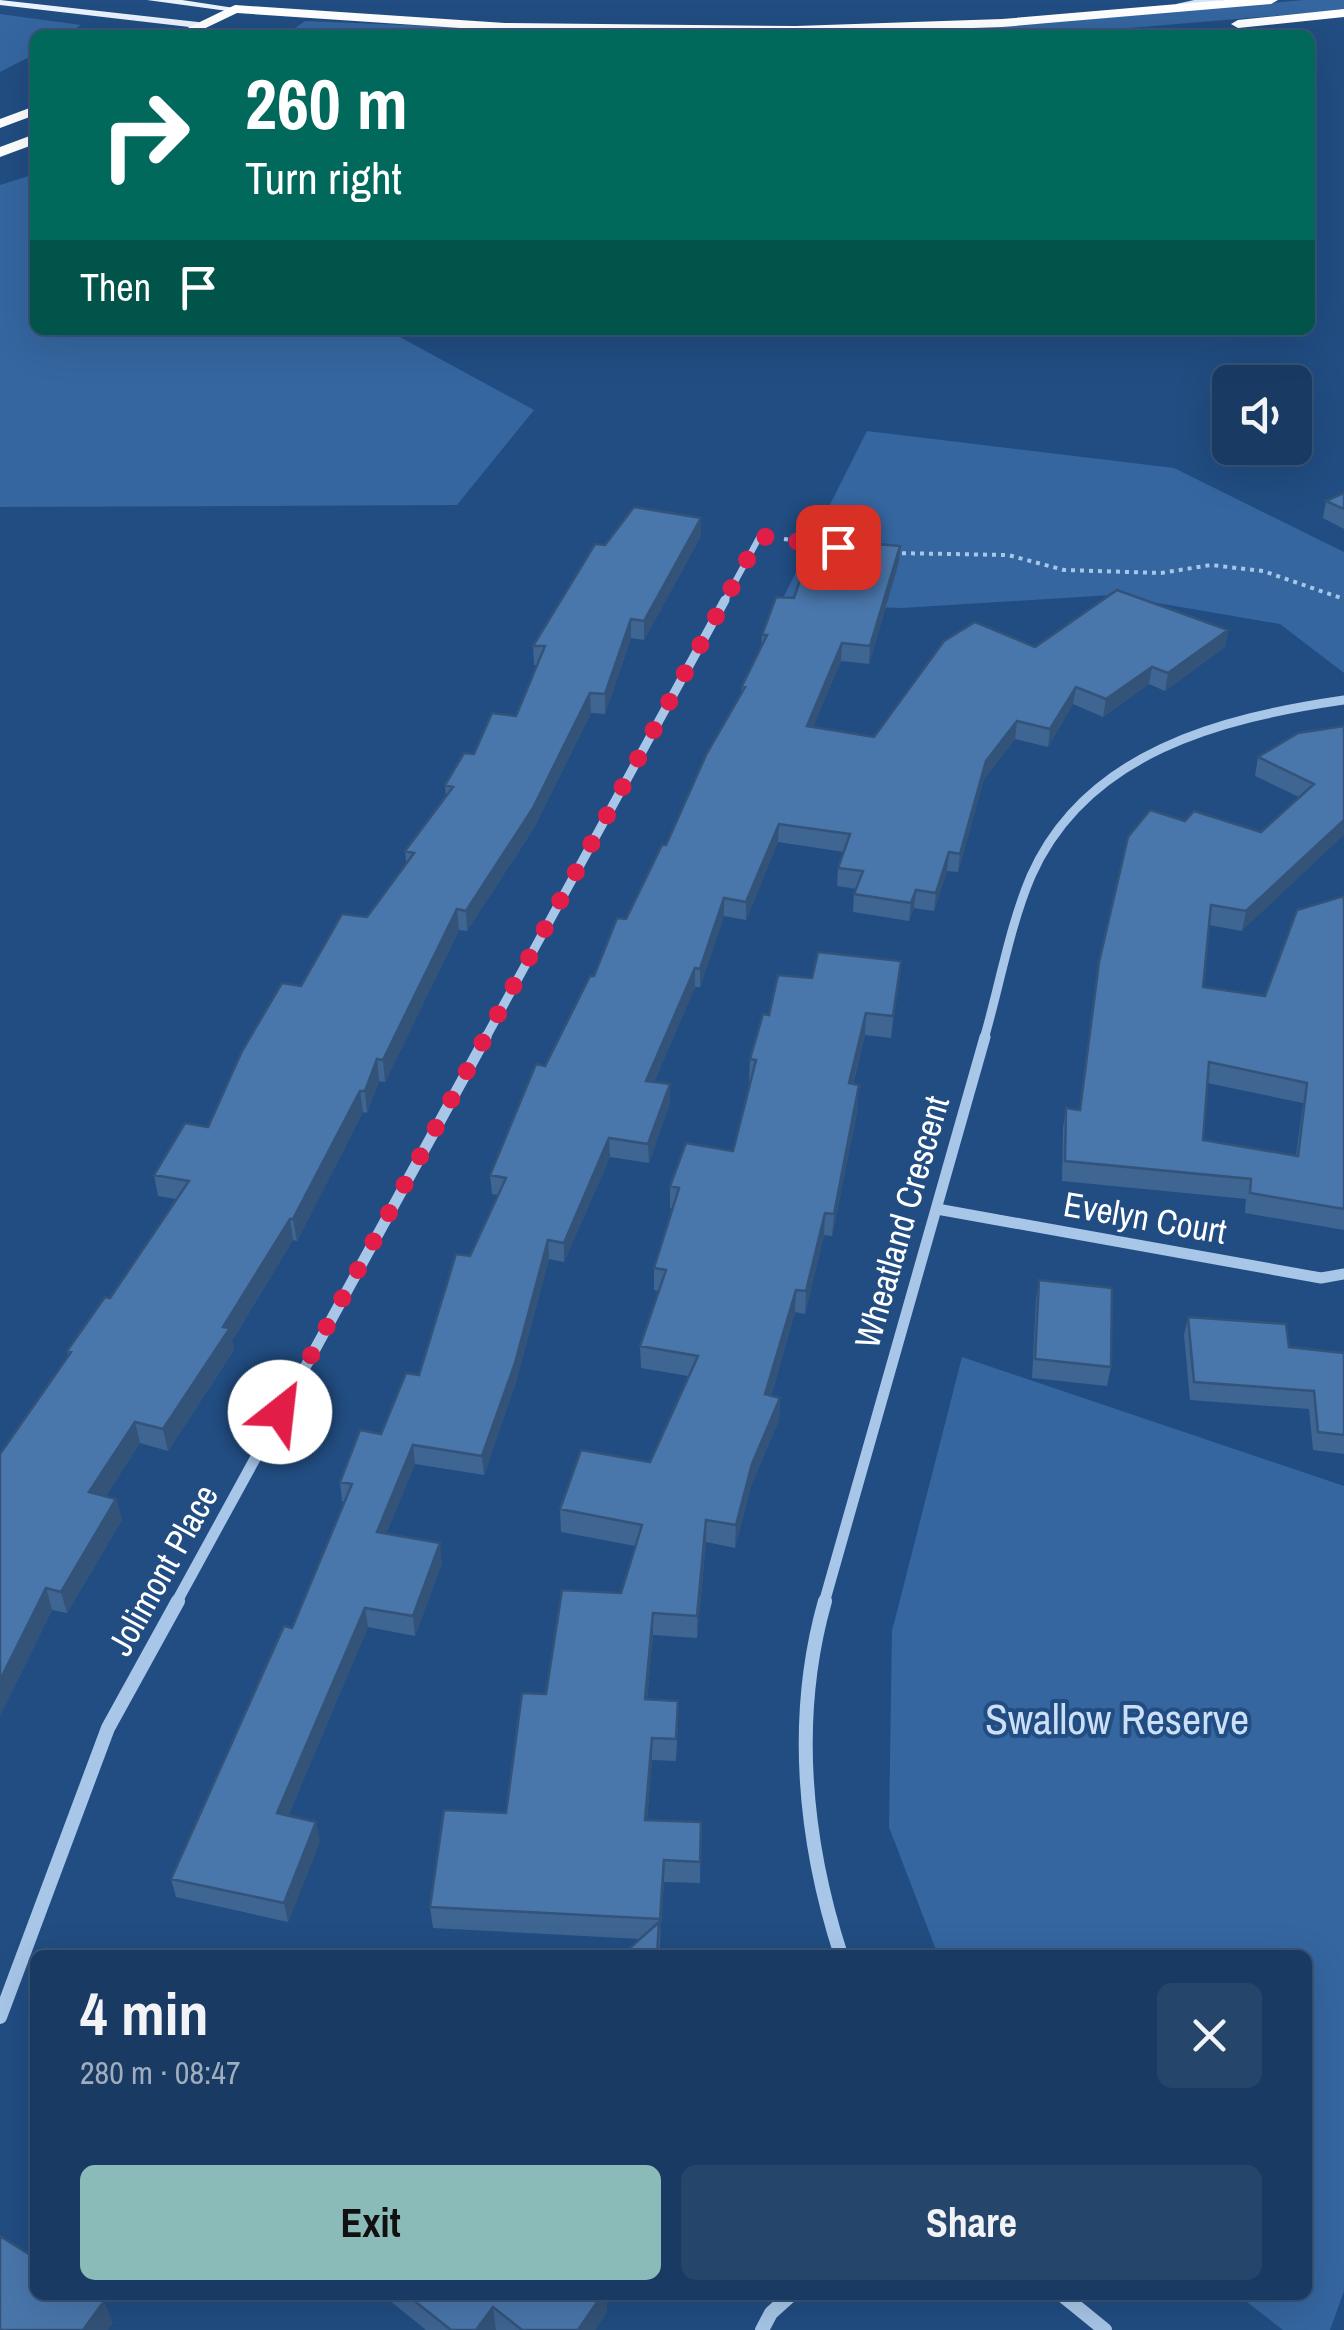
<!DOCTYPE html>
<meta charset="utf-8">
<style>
:root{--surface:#193a62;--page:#26456b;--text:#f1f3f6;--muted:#9fadbe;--line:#375477;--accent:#8bbbb9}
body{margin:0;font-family:"Archivo Narrow",sans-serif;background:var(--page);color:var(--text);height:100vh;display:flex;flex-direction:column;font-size:38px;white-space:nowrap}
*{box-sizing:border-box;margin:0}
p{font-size:32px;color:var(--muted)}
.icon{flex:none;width:55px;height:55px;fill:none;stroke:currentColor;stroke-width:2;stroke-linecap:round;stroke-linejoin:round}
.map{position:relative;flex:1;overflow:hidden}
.details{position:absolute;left:30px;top:1950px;width:1282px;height:350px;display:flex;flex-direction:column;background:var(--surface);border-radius:15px;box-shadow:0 10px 40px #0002,0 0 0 2px var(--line)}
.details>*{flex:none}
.guide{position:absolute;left:30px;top:30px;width:1285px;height:305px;border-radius:15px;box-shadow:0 10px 40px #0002,0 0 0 2px var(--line);background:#00695c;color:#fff;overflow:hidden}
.tools{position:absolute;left:1212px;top:365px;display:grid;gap:20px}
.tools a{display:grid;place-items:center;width:100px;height:100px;border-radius:15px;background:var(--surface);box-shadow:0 10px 40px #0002,0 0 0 2px var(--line);font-size:50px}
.pin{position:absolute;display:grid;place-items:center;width:85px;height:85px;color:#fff;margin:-42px;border-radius:20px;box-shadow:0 5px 15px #0006}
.me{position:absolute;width:110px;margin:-55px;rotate:29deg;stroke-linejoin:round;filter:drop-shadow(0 0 8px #0008)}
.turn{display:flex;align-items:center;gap:35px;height:210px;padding:0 50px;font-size:45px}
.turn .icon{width:130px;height:130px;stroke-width:2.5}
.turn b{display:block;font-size:70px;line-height:85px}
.then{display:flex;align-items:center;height:95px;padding:0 50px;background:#0003;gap:20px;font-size:38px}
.round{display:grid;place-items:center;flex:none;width:105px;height:105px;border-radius:15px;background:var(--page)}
.overview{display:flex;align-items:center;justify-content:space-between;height:170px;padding:0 50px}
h1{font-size:60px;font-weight:800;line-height:75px}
.cta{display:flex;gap:20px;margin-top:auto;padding:20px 50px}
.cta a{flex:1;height:115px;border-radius:15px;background:var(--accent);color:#111;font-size:40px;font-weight:800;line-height:115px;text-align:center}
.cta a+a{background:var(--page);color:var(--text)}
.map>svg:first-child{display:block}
</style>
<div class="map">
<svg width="1344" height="2330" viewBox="0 0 1344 2330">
<rect width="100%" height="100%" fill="#214d82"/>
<path fill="#3566a0" d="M1304,0H1344V10L1046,35H751L1038,24Z
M0,14L81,25L66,35H35V54L0,72Z
M305,21L657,35H400L295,28Z
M35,174V330H387L534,410L457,505L0,507V185Z
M867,431L1174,468L1344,552V673L1280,624L1111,595L902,608L780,604Z
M962,1357L1344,1486V2291L1330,2330H1283L1238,2295H1308V1955H938L889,1827L892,1631Z"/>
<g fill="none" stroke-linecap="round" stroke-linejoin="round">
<path stroke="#a7c6e8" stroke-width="4" stroke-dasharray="4 5" stroke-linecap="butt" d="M784,539L817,544
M893,553L1008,555L1064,570L1161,573L1211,565L1263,571L1344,599"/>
<path stroke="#a7c6e8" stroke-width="6" d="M724,602L760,536"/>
<path stroke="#a7c6e8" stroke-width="9" d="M485,1039L725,600
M984,1039C999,988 1010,925 1031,876C1086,752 1221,718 1344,700"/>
<path stroke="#a7c6e8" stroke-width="11" d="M937,1209L1321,1278L1344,1274
M176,1603L486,1037
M824,1603L985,1037"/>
<path stroke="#a7c6e8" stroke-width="14" d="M825,1601C792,1717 804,1841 841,1955
M0,2017L108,1728L178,1601
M1062,2295L1105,2330
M762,2330L771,2313L791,2295"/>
<path fill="#d2e2f7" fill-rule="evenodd" d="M1226,0L1180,7L1176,4L1194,0Z"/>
<path fill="#eaf2fe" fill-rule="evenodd" d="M0,0L198,22L204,25L198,28L0,5Z
M147,0H182L241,9L235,12Z"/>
<path fill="#fff" fill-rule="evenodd" d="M1225,0H1278L1271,4L1002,27L796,34L505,31L237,13L191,35H173L235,5L505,23L796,26L1002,19Z
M1344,9V17L1238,28L1231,24L1238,20Z
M35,106V115L0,128V119Z
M35,134V144L0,157V147Z"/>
</g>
<path fill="#3f6593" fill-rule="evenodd" d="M1344,493V529L1323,518L1326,501Z
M701,536L644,640L631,638L605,714L591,713L534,828L467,931L459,930L385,1082L379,1081L367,1113L363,1112L297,1241L293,1240L232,1341L234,1350L168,1451L140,1443L106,1496L116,1499L122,1520L67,1613L52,1610L0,1716L68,1356L67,1351L110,1298L176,1199L158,1196L154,1175L208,1127L301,986L367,917L406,863L405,851L446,797L445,785L474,754L516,716L537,665H534L533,646L605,545Z
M900,546L899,562L869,664L841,661L813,727L874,737L1035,647L1228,630L1225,647L1165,691L1149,684L1103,717L1073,704L1048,747L1015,739L984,779L958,872L947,871L934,911L914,908L909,921L853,912L854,894L857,889L837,886L838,868L844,852L778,842L746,920L724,916L700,987H695L654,1082L670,1103L649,1163L610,1157L564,1262L549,1259L516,1382L484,1475L415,1464L386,1534L442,1563L415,1636L368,1627L288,1816L320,1841L288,1922L176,1897L171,1879L292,1628L345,1502L342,1501L340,1482L381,1434L419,1375L470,1256L498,1195L492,1194L490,1175L545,1066L666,845L741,693L742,686L761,646L762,635L794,598Z
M1344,726L1242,931L1209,925L1203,987L1265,996L1344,896V1230L1245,1213L1246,1199L1062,1181L1063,1128L1066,1108L1079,1110L1185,821L1261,832L1299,797L1255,776L1258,757ZM1207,1083L1303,1103L1296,1155L1203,1140Z
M812,978L899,982L891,1038L865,1035L853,1084L858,1107L832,1236L824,1235L805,1314L795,1312L771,1396L780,1398L779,1420L751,1486L735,1548L706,1542L697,1638L653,1635L647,1699L678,1701V1723L676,1761L652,1760L647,1820L701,1822L700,1883L664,1882L659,1955H622L640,1939L433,1928L430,1907L506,1813L546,1694L621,1593L635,1546L561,1532L560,1509L650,1462L688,1376L641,1368L640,1346L659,1291L654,1290V1268L673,1209L670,1208V1186L733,1151L751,1081H749L750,1059L769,1015Z
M1039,1280L1111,1367L1107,1386L1032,1378L1036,1299Z
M1188,1317L1289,1347L1344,1353V1454L1313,1450L1309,1409L1190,1400L1184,1335Z
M383,2295H607V2312L595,2330H426Z"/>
<path fill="#335378" d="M701,518V536L644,640V621Z
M900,546L899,562L869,664L870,646Z
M631,619V638L605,714V694Z
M1228,630L1225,647L1165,691L1168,673Z
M842,643L841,661L806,744L807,726Z
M1152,667L1149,684L1103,717L1106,699Z
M1076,687L1073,704L1048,747L1050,729Z
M590,693L591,713L534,828L467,931L466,911Z
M1017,721L1015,739L984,779L958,872L960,854L986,761Z
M1344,820V835L1242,931L1246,911Z
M779,824L778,842L746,920V902Z
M949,852L947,871L934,911L936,893Z
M916,890L914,908L909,921L911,903Z
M724,898V916L700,987V969Z
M457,909L459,930L385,1082L383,1060Z
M901,961L899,982L891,1038L893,1016Z
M695,968V987L646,1100V1081Z
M866,1013L865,1035L847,1105L849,1083Z
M377,1059L379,1081L367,1113L365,1091Z
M670,1084V1103L649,1163L648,1144Z
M859,1085L858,1107L832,1236L834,1214Z
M360,1091L363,1112L297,1241L293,1219Z
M609,1138L610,1157L564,1262V1243Z
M825,1213L824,1235L805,1314L806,1291Z
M290,1219L293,1240L232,1341L234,1350L168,1451L163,1429L223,1327Z
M548,1240L549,1259L516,1382L484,1475L482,1456Z
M796,1290L795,1312L765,1416V1394Z
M780,1398L779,1420L751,1486L735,1548L736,1525L752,1464Z
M135,1422L140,1443L95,1514L89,1492Z
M413,1445L415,1464L379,1551L377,1532Z
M116,1499L122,1520L67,1613L61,1592Z
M706,1520V1542L697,1638V1616Z
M440,1543L442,1563L415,1636L413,1616Z
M46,1588L52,1610L0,1716V1680Z
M365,1608L368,1627L281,1832L277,1813Z
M653,1613V1635L645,1721V1699Z
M652,1738V1760L645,1841V1820Z
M316,1822L320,1841L288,1922L284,1903Z
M664,1860V1882L660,1940V1919Z
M602,2295H607V2312L595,2330H578Z
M104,2301L113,2323L108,2330H83Z
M493,2307L496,2330H476Z"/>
<path fill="#4976ab" stroke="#335378" stroke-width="2.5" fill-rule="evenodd" d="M1344,493V509L1326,501Z
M634,507L701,518L644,621L631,619L605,694L590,693L533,808L466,911L457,909L383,1060L377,1059L365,1091H360L293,1219H290L223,1327L230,1328L163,1429L135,1422L89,1492L116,1499L61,1592L46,1588L0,1680V1454L71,1352L67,1351L105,1297L110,1298L189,1181L154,1175L185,1123L208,1127L242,1051L282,983L301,986L342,914L367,917L414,853L405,851L453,787L445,785L464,753L474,754L492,713L516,716L545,646H533L595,544L605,545Z
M814,538L900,546L870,646L842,643L807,726L874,737L944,641L975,622L1035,647L1117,590L1228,630L1168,673L1152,667L1106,699L1076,687L1050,729L1017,721L986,761L960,854L949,852L936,893L916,890L911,903L854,894L863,871L838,868L850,834L779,824L746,902L724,898L700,969L695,968L646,1081L670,1084L648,1144L609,1138L564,1243L548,1240L515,1363L482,1456L413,1445L377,1532L440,1543L413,1616L365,1608L277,1813L316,1822L284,1903L171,1879L284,1626L292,1628L352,1484L340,1482L360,1430L381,1434L406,1373L419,1375L456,1254L470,1256L506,1178L490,1175L536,1064L545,1066L590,976H594L617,918L626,919L662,845H666L706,755L745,687L742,686L767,635H762L776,597L794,598Z
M1344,726V820L1246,911L1211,905L1203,987L1265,996L1297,910L1344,896V1209L1250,1193L1251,1179L1065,1161L1066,1108L1080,1110L1099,962L1128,837L1150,810L1185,821L1194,811L1261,832L1314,784L1258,757L1298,733ZM1209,1062L1307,1083L1298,1156L1203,1140Z
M818,952L901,961L893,1016L866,1013L849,1083L859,1085L834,1214L825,1213L806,1291L796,1290L765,1394L780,1398L752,1464L736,1525L706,1520L697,1616L653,1613L645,1699L678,1701L676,1739L652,1738L645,1820L701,1822L700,1862L664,1860L660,1919L430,1907L444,1810L506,1813L522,1693L546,1694L562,1590L621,1593L642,1525L560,1509L581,1450L650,1462L698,1356L640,1346L666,1270L654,1268L679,1188L670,1186L686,1143L733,1151L756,1060L750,1059L763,1014L769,1015L778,975L812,978Z
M1039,1280L1112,1288L1111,1367L1035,1359Z
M1188,1317L1286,1324L1289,1347L1344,1353V1435L1318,1432L1314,1391L1194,1382Z
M659,1922L657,1955H622Z
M0,2236L35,2258V2295H95L104,2301L83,2330H0Z
M407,2295H602L578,2330H522L493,2307L476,2330H451Z"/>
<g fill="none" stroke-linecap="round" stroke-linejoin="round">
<path stroke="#e11d48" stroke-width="18" stroke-dasharray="0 32.4" d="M280,1412L760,536L838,547"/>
</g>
<g text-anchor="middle" stroke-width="8" stroke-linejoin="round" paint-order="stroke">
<g font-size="35" fill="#fff" stroke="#214d82">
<text transform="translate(1145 1218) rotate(10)" y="12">Evelyn Court</text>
<text transform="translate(902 1222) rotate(-74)" y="12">Wheatland Crescent</text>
<text transform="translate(163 1570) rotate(-61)" y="12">Jolimont Place</text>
</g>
<g font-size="42" fill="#cbdff6" stroke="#214d82">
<text x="1117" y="1734">Swallow Reserve</text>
</g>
</g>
</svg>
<div class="tools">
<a><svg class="icon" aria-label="sound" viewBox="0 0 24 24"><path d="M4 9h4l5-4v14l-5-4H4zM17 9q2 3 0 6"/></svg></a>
</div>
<div class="pin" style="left:838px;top:547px;background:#d93025"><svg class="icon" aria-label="arrive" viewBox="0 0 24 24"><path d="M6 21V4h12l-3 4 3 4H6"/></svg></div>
<svg class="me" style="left:280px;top:1412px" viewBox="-20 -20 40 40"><circle r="19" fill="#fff"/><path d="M0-13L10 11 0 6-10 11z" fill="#e11d48"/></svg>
<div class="guide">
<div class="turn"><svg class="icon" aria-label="right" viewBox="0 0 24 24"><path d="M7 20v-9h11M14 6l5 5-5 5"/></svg><div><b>260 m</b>Turn right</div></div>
<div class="then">Then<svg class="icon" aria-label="arrive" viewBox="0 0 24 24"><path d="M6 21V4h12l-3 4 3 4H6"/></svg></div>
</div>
<section class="details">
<div class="overview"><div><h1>4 min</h1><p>280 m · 08:47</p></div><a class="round"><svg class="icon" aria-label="close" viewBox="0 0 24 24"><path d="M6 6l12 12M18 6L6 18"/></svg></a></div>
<div class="cta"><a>Exit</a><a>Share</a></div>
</section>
</div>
